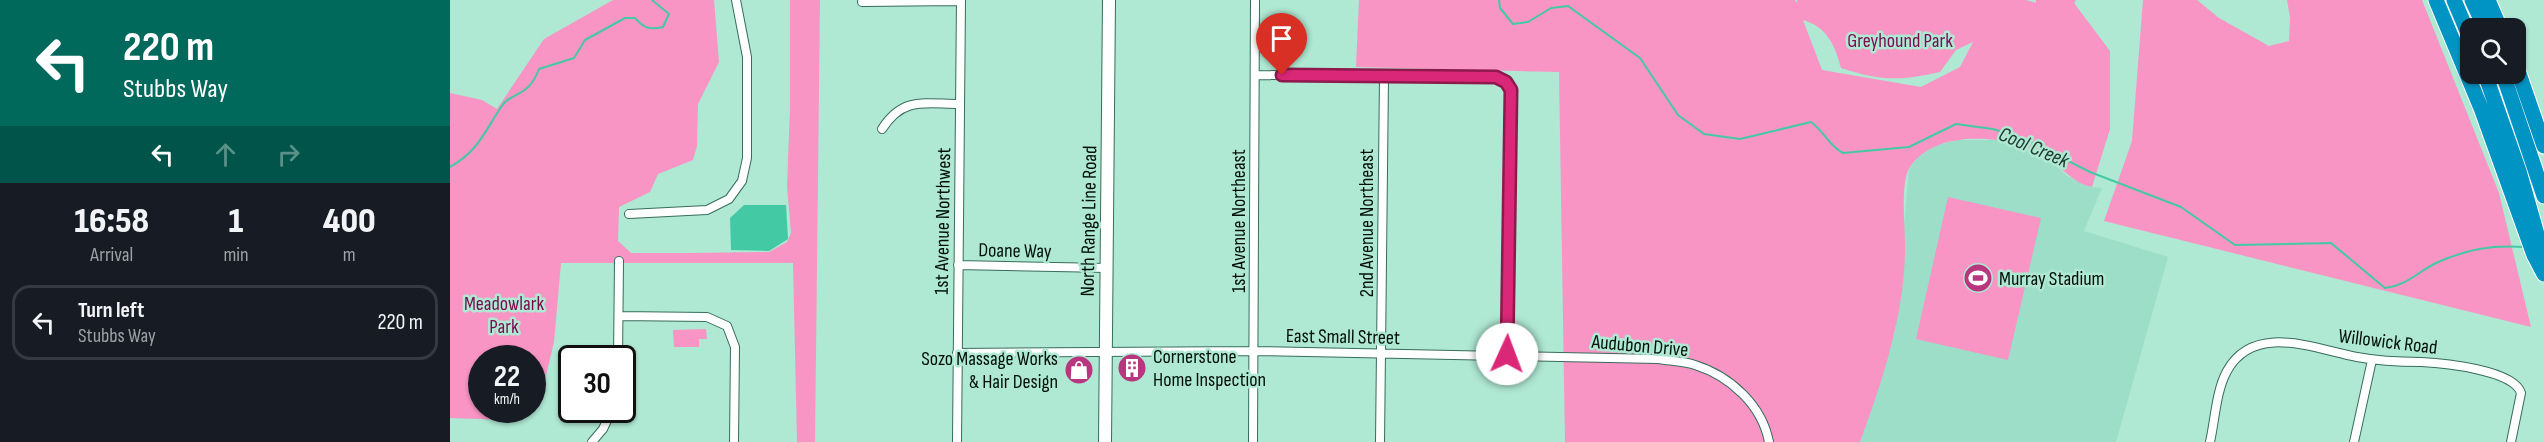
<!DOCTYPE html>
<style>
:root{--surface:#171b24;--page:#20242c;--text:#f1f3f6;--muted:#9ea1a6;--line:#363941}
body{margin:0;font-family:"Sofia Sans Condensed",sans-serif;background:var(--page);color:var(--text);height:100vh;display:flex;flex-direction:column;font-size:22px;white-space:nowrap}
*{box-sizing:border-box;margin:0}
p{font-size:20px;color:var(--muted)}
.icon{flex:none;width:33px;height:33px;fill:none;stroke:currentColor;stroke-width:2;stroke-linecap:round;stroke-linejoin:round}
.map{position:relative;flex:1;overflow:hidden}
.side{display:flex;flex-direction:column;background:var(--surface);width:450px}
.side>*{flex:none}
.banner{background:#00695c;color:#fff;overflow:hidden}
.tools{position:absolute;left:2010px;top:18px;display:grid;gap:12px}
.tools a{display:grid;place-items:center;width:66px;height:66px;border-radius:12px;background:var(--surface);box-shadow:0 2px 4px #0004;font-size:30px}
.speed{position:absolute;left:18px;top:345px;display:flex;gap:12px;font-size:30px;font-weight:700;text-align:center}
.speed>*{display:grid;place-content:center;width:78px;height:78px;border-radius:50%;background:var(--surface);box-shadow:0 2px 4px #0004;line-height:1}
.speed small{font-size:15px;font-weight:400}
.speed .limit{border:3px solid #111;border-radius:9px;background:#fff;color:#111}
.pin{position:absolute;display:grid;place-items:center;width:51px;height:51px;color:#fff;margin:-62px -26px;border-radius:50% 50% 50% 0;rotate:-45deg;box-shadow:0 0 6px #0007}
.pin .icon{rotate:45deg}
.me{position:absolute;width:66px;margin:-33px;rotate:2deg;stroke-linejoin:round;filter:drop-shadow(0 0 4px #0008)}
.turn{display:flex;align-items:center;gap:21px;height:126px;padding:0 24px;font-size:27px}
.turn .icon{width:78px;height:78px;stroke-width:2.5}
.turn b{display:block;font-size:42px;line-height:51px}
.lanes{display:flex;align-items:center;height:57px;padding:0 24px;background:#0003;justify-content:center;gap:30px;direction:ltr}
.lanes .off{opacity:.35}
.eta{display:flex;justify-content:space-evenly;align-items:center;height:102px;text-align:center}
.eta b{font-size:36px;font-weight:800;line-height:42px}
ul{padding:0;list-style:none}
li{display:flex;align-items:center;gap:18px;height:75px;margin:0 12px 9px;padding:0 12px;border:3px solid var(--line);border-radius:18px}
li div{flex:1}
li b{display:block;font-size:22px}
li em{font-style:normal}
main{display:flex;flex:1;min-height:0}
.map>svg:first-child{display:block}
</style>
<main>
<section class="side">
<div class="banner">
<div class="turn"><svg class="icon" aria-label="left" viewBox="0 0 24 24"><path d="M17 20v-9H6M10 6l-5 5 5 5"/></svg><div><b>220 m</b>Stubbs Way</div></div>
<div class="lanes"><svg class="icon" aria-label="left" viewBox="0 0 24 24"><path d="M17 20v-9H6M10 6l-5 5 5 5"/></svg><svg class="icon off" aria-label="ahead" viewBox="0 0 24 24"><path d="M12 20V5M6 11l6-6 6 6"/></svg><svg class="icon off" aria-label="right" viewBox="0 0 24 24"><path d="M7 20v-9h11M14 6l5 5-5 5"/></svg></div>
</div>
<div class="eta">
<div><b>16:58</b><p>Arrival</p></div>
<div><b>1</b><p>min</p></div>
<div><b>400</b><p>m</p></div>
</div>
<ul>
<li><svg class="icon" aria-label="left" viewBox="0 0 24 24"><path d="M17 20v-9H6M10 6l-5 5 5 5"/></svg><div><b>Turn left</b><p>Stubbs Way</p></div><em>220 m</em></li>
</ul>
</section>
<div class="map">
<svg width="2094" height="442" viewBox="0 0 2094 442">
<rect width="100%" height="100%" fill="#afe8d3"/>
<path fill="#9cdec7" d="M1506,140H1546L1594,155L1617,176L1640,187L1652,188L1634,231L1718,257L1666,442H1410L1445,332L1459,169L1473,150Z"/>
<path fill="#f895c4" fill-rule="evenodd" d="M163,0H264L269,62L248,104L247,146L243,160L208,174L200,192L169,207L168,241L181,253H242L319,252L337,242L341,233L337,186L340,109V0H370L365,442H347L343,263H111L104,342L89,405L73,417L60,420L0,418V93L32,100L47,109L94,39ZM32,358H82V410H32Z
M909,0H1345L1347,3V0H1576L1586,3V0H1626L1624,3L1660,51V129L1642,187C1621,183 1611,165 1594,155C1582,148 1560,142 1546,140C1516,136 1478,140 1460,167C1450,182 1455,224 1455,243C1456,310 1433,380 1410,442H1115L1109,72L906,67ZM1353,20C1377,27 1385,45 1391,68C1431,81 1449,81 1490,72L1506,50L1523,42L1510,67L1471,87L1372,70Z
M1693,0H1747L1769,18L1819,46L1839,41L1840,17L1837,0H1972L2049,193L2081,327L1654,221L1682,141Z
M1498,197L1591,218L1558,360L1466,339Z
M256,329L257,339H249V347H224L223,330Z"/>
<path fill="#43caa4" d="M294,205H336L338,239L319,251L281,250L280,218Z"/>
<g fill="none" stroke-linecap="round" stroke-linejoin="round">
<path stroke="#43caa4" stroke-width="2" d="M1049,0L1050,8L1063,24L1078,22L1101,8L1118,6L1190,58L1228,115L1254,134L1290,139L1361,122C1374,131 1379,146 1393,153L1459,147L1506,124L1543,129L1575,139L1640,172L1731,207L1785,245L1881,243L1935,288C1956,286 1968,272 1986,263C2017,249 2041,245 2074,247
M0,167C28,151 34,133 51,107C62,90 77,100 89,69L124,58L135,40L175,18H185C194,28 199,30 213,27L219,14L202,0"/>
<g stroke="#376d5c" stroke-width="10">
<path id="street" d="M412,2L511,1
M805,75L1046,77L1056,82L1061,90L1057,354
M432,129C453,96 475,104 510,104
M179,214L257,210L279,199L292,181L297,158V57L286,0
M508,265L657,268
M169,316L257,317L277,326L285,347L284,442
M507,353L804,351L1208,359C1220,361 1233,361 1245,365C1280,376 1312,405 1319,442
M168,358L169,261
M142,442L153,429L162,410
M507,442L511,0
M803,442L805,0
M930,442L934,77
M1760,442C1765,420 1766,391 1777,371C1804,322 1865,349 1907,357C1928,361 1949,362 1971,362C1993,363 2064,370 2071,393L2061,442
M1904,442L1922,360"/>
</g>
<g stroke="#376d5c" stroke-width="14">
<path id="secondary" d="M655,442L659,0"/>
</g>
<g stroke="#fff" stroke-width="17">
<path id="highway" d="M1986,0L2031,108L2084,255L2094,274
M2004,0L2020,38
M2022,0L2035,28
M2038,0L2050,28
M2066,65L2094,146
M2035,74L2069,171L2092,252
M2053,74L2094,196"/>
</g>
<use href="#street" stroke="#fff" stroke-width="8"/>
<use href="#secondary" stroke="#fff" stroke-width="12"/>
<use href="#highway" stroke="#0094c5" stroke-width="15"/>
</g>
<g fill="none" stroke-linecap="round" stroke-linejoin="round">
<g stroke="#8e194d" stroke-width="15">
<path id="route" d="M832,75L1046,77L1056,82L1061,90L1057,354"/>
</g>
<use href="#route" stroke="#db2777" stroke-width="10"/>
</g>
<defs>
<g id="stadium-disc" transform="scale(1.5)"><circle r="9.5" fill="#b8367e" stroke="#afe8d3"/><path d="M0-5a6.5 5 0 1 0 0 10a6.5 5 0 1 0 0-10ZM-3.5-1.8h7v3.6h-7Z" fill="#fff"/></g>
<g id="building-disc" transform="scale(1.5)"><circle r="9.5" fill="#b8367e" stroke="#afe8d3"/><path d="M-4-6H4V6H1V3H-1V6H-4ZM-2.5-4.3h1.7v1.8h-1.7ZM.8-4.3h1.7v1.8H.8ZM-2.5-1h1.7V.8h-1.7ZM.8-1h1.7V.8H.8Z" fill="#fff"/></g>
<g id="shop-disc" transform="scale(1.5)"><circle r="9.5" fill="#b8367e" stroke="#afe8d3"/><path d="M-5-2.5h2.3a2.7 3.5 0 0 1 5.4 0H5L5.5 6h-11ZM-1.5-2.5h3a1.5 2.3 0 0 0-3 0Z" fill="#fff"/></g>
</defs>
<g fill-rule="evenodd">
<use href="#stadium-disc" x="1528" y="278"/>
<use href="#building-disc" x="682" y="368"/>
<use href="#shop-disc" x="629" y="370"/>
</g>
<g text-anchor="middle" stroke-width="5" stroke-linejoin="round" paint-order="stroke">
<g font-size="20" fill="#790b4e" stroke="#afe8d3">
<text x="1450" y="47">Greyhound Park</text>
<text x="54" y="310">Meadowlark<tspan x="54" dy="23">Park</tspan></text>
</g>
<g font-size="20" fill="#000f09" stroke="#afe8d3">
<text transform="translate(492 221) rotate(-89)" y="7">1st Avenue Northwest</text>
<text transform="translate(638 221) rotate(-89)" y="7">North Range Line Road</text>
<text transform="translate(788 221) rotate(-90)" y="7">1st Avenue Northeast</text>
<text transform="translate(916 223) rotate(-90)" y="7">2nd Avenue Northeast</text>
<text transform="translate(565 250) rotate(1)" y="7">Doane Way</text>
<text transform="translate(893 336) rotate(1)" y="7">East Small Street</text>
<text transform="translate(1938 341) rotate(7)" y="7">Willowick Road</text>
<text transform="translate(1190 345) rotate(5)" y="7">Audubon Drive</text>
</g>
<g font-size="20" fill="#000f09" stroke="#afe8d3" text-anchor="start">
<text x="1549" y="285">Murray Stadium</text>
<text x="703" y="363">Cornerstone<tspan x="703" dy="23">Home Inspection</tspan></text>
<text x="608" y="365" text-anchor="end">Sozo Massage Works<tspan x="608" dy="23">&amp; Hair Design</tspan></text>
</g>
<g font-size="21" font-style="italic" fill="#203b32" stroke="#afe8d3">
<text transform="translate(1584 147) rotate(23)" y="7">Cool Creek</text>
</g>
</g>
</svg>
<div class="tools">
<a><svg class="icon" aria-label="search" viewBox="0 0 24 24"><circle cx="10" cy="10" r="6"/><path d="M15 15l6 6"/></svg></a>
</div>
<div class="speed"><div>22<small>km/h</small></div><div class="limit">30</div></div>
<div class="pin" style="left:832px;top:75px;background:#d93025"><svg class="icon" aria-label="arrive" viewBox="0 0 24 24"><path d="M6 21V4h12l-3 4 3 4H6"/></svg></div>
<svg class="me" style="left:1057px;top:354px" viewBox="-20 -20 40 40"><circle r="19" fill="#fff"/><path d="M0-13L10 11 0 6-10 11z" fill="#db2777"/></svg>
</div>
</main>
